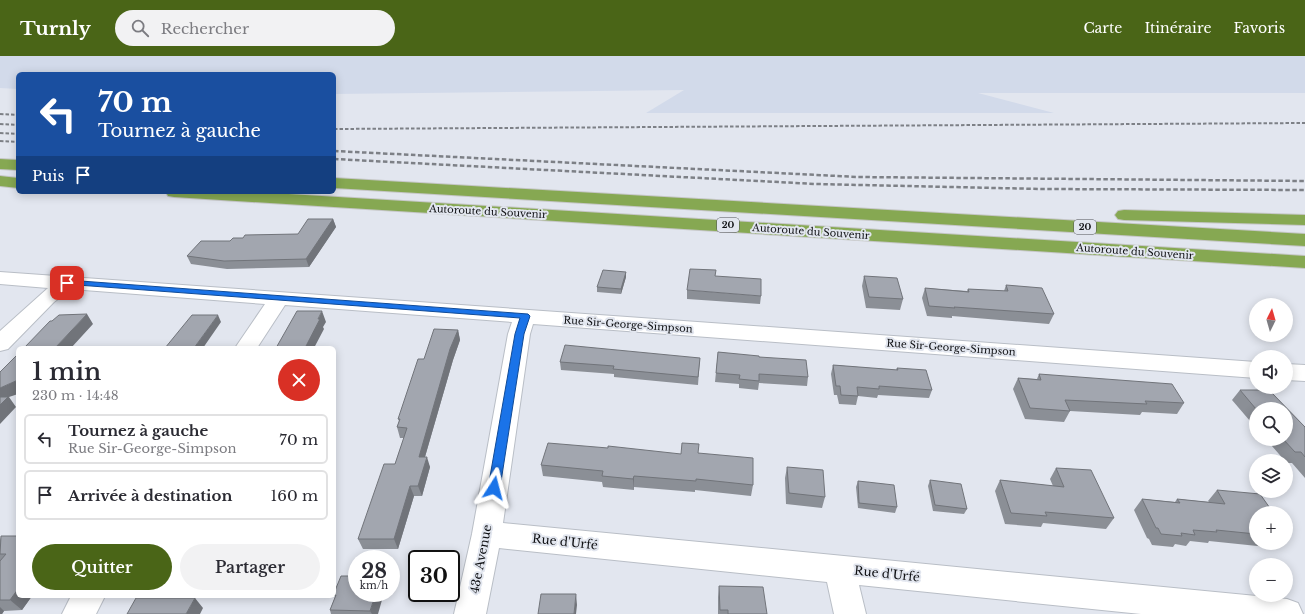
<!DOCTYPE html>
<html lang="fr">
<meta charset="utf-8">
<style>
:root{--surface:#fff;--page:#f2f2f3;--text:#2b2b33;--muted:#7c7c81;--line:#e1e1e2;--accent:#4a6517}
body{margin:0;font-family:"Libre Baskerville",serif;background:var(--page);color:var(--text);height:100vh;display:flex;flex-direction:column;font-size:15px;white-space:nowrap}
*{box-sizing:border-box;margin:0}
p{font-size:13px;color:var(--muted)}
.icon{flex:none;width:22px;height:22px;fill:none;stroke:currentColor;stroke-width:2;stroke-linecap:round;stroke-linejoin:round}
.map{position:relative;flex:1;overflow:hidden}
.side{position:absolute;left:16px;top:290px;width:320px;height:252px;display:flex;flex-direction:column;background:var(--surface);border-radius:6px;box-shadow:0 2px 10px #0003}
.side>*{flex:none}
.guide{position:absolute;left:16px;top:16px;width:320px;height:122px;border-radius:6px;box-shadow:0 2px 10px #0003;background:#1a4fa0;color:#fff;overflow:hidden}
.needle{width:26px;rotate:5deg}
.controls{position:absolute;left:1249px;top:242px;display:grid;gap:8px}
.controls a{display:grid;place-items:center;width:44px;height:44px;border-radius:50%;background:var(--surface);box-shadow:0 2px 10px #0003;font-size:20px}
.speed{position:absolute;left:348px;top:494px;display:flex;gap:8px;font-size:20px;font-weight:700;text-align:center}
.speed>*{display:grid;place-content:center;width:52px;height:52px;border-radius:50%;background:var(--surface);box-shadow:0 2px 10px #0003;line-height:1}
.speed small{font-size:10px;font-weight:400}
.speed .limit{border:2px solid #111;border-radius:6px;background:#fff;color:#111}
.pin{position:absolute;display:grid;place-items:center;width:34px;height:34px;color:#fff;margin:-17px;border-radius:8px;box-shadow:0 2px 6px #0006}
.me{position:absolute;width:44px;margin:-22px;rotate:9deg;stroke-linejoin:round;filter:drop-shadow(0 0 3px #0008)}
.turn{display:flex;align-items:center;gap:14px;height:84px;padding:0 16px;font-size:18px}
.turn .icon{width:52px;height:52px;stroke-width:2.5}
.turn b{display:block;font-size:28px;line-height:34px}
.then{display:flex;align-items:center;height:38px;padding:0 16px;background:#0003;gap:8px;font-size:15px}
.round{display:grid;place-items:center;flex:none;width:42px;height:42px;border-radius:21px;background:var(--page)}
.head{display:flex;align-items:center;justify-content:space-between;height:68px;padding:0 16px}
h1{font-size:24px;font-weight:600;line-height:30px}
.action{display:flex;gap:8px;margin-top:auto;padding:8px 16px}
.action a{flex:1;height:46px;border-radius:24px;background:var(--accent);color:#fff;font-size:16px;font-weight:600;line-height:46px;text-align:center}
.action a+a{background:var(--page);color:var(--text)}
ul{padding:0;list-style:none}
li{display:flex;align-items:center;gap:12px;height:50px;margin:0 8px 6px;padding:0 8px;border:2px solid var(--line);border-radius:6px}
li div{flex:1}
li b{display:block;font-size:15px}
li em{font-style:normal}
header{display:flex;align-items:center;gap:24px;box-sizing:border-box;height:56px;padding:0 20px;background:var(--accent);color:#fff}
header strong{font-size:19px}
nav{display:flex;gap:22px;margin-inline-start:auto;font-size:14px}
.search{width:280px;height:36px;background:var(--page);display:flex;align-items:center;gap:10px;box-sizing:border-box;padding:0 14px;border-radius:22px;color:var(--muted);font-size:15px}
.map>svg:first-child{display:block}
</style>
<header>
<strong>Turnly</strong>
<div class="search"><svg class="icon" aria-label="search" viewBox="0 0 24 24"><circle cx="10" cy="10" r="6"/><path d="M15 15l6 6"/></svg>Rechercher</div>
<nav><a>Carte</a><a>Itinéraire</a><a>Favoris</a></nav>
</header>
<div class="map">
<svg width="1305" height="558" viewBox="0 0 1305 558">
<rect width="100%" height="100%" fill="#e2e6ef"/>
<path fill="#d2daea" d="M0,0H1305V37H978L1054,57H646L684,34L334,38V18H18V33L0,32Z"/>
<g fill="none" stroke-linecap="round" stroke-linejoin="round">
<g stroke="#b9bec6" stroke-width="2">
<path id="minor" d="M0,216L1256,306V322L533,268L530,278L503,467L1287,543L1298,547L1303,558H1141L859,529L866,558H834L827,526L499,492L486,558H454L472,478L508,278L512,266L285,249L257,292H235L265,248L71,233L54,246L8,293L0,295V275L48,232L0,228Z
M1286,308L1305,309V325L1286,324Z
M71,540H105L96,558H62Z"/>
</g>
<g stroke="#c5c6c6" stroke-width="2">
<path id="highway" d="M0,103L18,104V114L0,113Z
M0,120L18,122V132L0,130Z
M334,122L1305,178V190L334,132Z
M166,136H256L1305,200V212L174,141L168,140Z
M1124,154L1305,159V169L1124,164L1118,163L1115,159L1118,155Z"/>
</g>
<use href="#minor" fill="#fff" fill-rule="evenodd"/>
<use href="#highway" fill="#86a852" fill-rule="evenodd"/>
<path stroke="#7d8086" stroke-width="2" stroke-dasharray="3.5 2" stroke-linecap="butt" d="M0,58L18,59
M0,68L18,69
M334,73L1305,67
M0,77L18,78
M0,85L18,86"/>
<path stroke="#7d8086" stroke-width="2.5" stroke-dasharray="4.5 2.5" stroke-linecap="butt" d="M334,95L858,121L1305,125
M334,103L816,128L1042,133L1305,134"/>
</g>
<path fill="#8b8f96" d="M333,163L336,171L309,211L227,213L191,208L187,200L230,185L243,182L298,178Z
M626,216V221L621,238L597,236V231Z
M864,220L903,243L900,254L866,252L862,230Z
M1006,229L1054,258L1049,268L952,260V262L927,260L922,242L925,232L967,235L968,233L1004,235Z
M687,234L761,240L760,248L687,243Z
M458,274L460,284L453,304L425,401L430,411L422,440H414L398,493H363L358,483L395,408L404,382H400L397,371L399,365L398,363Z
M718,296L759,301L808,321L807,330L759,327L758,334L739,332V328L715,326Z
M700,302L698,329L614,321V318L561,314L560,306Z
M833,309L896,314L897,312L932,334L929,342L878,339L877,342L858,340L856,349L839,348L837,339H834L831,318Z
M1039,318L1184,347L1177,358L1142,356L1140,359L1070,355L1064,366L1025,363L1013,333L1018,322L1037,323Z
M1240,334H1267L1271,336L1305,371V422L1292,407H1286V405H1285L1266,383H1286V353H1256V372L1232,344Z
M699,397L753,429L751,440L695,434V436L634,431V434L603,431L602,426L543,420L541,409Z
M787,411L825,441L822,452L786,448L785,422Z
M1056,412L1114,462L1106,473L1043,467L1041,471L1005,468L995,435L1000,424L1053,430L1050,423Z
M930,424L967,453L964,458L933,455L928,430Z
M858,425L897,451L895,457L858,452L856,431Z
M1217,434L1272,455L1270,457H1256V487H1271L1267,491L1209,485L1208,487L1190,485L1186,490L1175,488L1173,491L1152,489L1149,483L1147,482L1134,454L1142,443L1175,446L1177,443L1209,446L1208,445Z
M0,481L18,540H32L22,554L4,555L2,558H0Z
M719,530L767,558H718V541Z
M334,537L378,558H331L330,554L335,541Z"/>
<path fill="#71747a" d="M333,163L336,171L309,211L306,203Z
M626,216V221L621,238V233Z
M322,255L326,266L323,271L324,273L314,292H305Z
M87,258L93,268L71,292H55Z
M218,259L221,266L203,292H194Z
M458,274L460,284L453,304L422,411L419,401L450,293Z
M18,324V338L9,341L16,351L0,368V332Z
M427,401L430,411L422,440L418,430Z
M634,420V434L633,423Z
M410,430L414,440L398,493L394,483Z
M18,533V540H32L22,554L10,544Z
M376,537H384L378,558H372L370,555Z
M576,538L577,549L576,558H574Z
M195,542L203,552L200,558H186Z
M0,551L4,555L2,558H0Z"/>
<path fill="#a2a6af" stroke="#71747a" d="M308,163H333L306,203L224,205L187,200L201,185H230L233,182H243L245,179L298,178Z
M690,213L716,214L715,220L761,223V240L687,234Z
M603,214L626,216L621,233L597,231Z
M864,220L897,222L903,243L869,241Z
M1006,229L1042,232L1054,258L954,251L955,252L929,250L925,232L969,236L968,233L1008,235Z
M297,255H322L318,263H320L305,292H276Z
M87,258L55,292H24L50,265H52L59,259Z
M192,259H218L194,292H165Z
M434,273L458,274L450,293L419,401H427L418,430H410L394,483H358L384,408H395L407,372L397,371L400,363H398L418,303H424Z
M565,289L700,302L698,321L613,313L614,310L560,306Z
M718,296L759,300V301L806,304L808,321L759,318V325L739,323L740,319L716,317Z
M18,298V324L0,332V316Z
M833,309L898,314L897,312L926,314L932,334L879,330V333L857,331L858,340L841,339L840,330H836Z
M1039,318L1172,328L1184,347L1145,345L1147,348L1065,344L1070,355L1030,352L1018,322L1041,324Z
M1240,334H1267L1271,336L1305,371V401L1301,396H1295L1283,383H1286V353H1256Z
M0,341H8L0,349Z
M548,387L608,392V390L681,398L682,387L699,388L698,397L753,402V429L696,423V425L634,420L633,423L602,420L603,415L541,409Z
M787,411L823,414L825,441L789,437Z
M1056,412L1091,414L1114,462L1045,456L1047,460L1011,457L1000,424L1064,431Z
M930,424L961,428L967,453L935,449Z
M858,425L894,429L897,451L859,447Z
M1217,434L1260,438L1272,455L1261,454L1262,457H1256V478L1216,474L1217,476L1193,474L1195,479L1181,477L1182,480L1161,478L1158,472H1156L1142,443L1180,447L1177,443L1225,448Z
M1,480H18V533L10,544H0V505L6,498H0Z
M341,520H357V537H376L370,555L330,554L336,539H334V537Z
M719,530L763,531L767,558H728V554H720Z
M541,538H576L574,558H538Z
M136,542H195L186,558H127Z"/>
<path fill="#1a73e8" stroke="#114b97" d="M67,224L528,258L530,260L524,278L500,432L498,435L494,437L490,435L488,432L515,278L520,262L64,228L63,227Z"/>
<g text-anchor="middle" stroke-width="4" stroke-linejoin="round" paint-order="stroke">
<g fill="#e2e6ef" stroke="#4e5055" stroke-width="1">
<rect x="717" y="162" width="22" height="14" rx="3"/>
<rect x="1074" y="164" width="22" height="14" rx="3"/>
</g>
<g font-size="9" font-weight="bold" fill="#0f1013">
<text x="728" y="172">20</text>
<text x="1085" y="174">20</text>
</g>
<g font-size="10" fill="#0f1013" stroke="#e2e6ef">
<text transform="translate(488 155) rotate(3)" y="4">Autoroute du Souvenir</text>
<text transform="translate(811 175) rotate(4)" y="4">Autoroute du Souvenir</text>
<text transform="translate(1135 195) rotate(4)" y="4">Autoroute du Souvenir</text>
<text transform="translate(628 268) rotate(4)" y="4">Rue Sir-George-Simpson</text>
<text transform="translate(951 291) rotate(4)" y="4">Rue Sir-George-Simpson</text>
</g>
<g font-size="12" fill="#0f1013" stroke="#e2e6ef">
<text transform="translate(565 486) rotate(6)" y="4">Rue d'Urfé</text>
<text transform="translate(481 503) rotate(-79)" y="4">43e Avenue</text>
<text transform="translate(887 518) rotate(6)" y="4">Rue d'Urfé</text>
</g>
</g>
</svg>
<div class="controls">
<a><svg class="needle" viewBox="-14 -14 28 28"><path d="M0-13l5 13h-10z" fill="#e53935"/><path d="M0 13l5-13h-10z" fill="#7c7c81"/></svg></a>
<a><svg class="icon" aria-label="sound" viewBox="0 0 24 24"><path d="M4 9h4l5-4v14l-5-4H4zM17 9q2 3 0 6"/></svg></a>
<a><svg class="icon" aria-label="search" viewBox="0 0 24 24"><circle cx="10" cy="10" r="6"/><path d="M15 15l6 6"/></svg></a>
<a><svg class="icon" aria-label="layers" viewBox="0 0 24 24"><path d="M12 4l9 5-9 5-9-5zM3 14l9 5 9-5"/></svg></a>
<a>+</a>
<a>−</a>
</div>
<div class="speed"><div>28<small>km/h</small></div><div class="limit">30</div></div>
<div class="pin" style="left:67px;top:227px;background:#d93025"><svg class="icon" aria-label="arrive" viewBox="0 0 24 24"><path d="M6 21V4h12l-3 4 3 4H6"/></svg></div>
<svg class="me" style="left:494px;top:432px" viewBox="-20 -20 40 40"><path d="M0-17L14 15 0 8-14 15z" fill="#1a73e8" stroke="#fff" stroke-width="4"/></svg>
<div class="guide">
<div class="turn"><svg class="icon" aria-label="left" viewBox="0 0 24 24"><path d="M17 20v-9H6M10 6l-5 5 5 5"/></svg><div><b>70 m</b>Tournez à gauche</div></div>
<div class="then">Puis<svg class="icon" aria-label="arrive" viewBox="0 0 24 24"><path d="M6 21V4h12l-3 4 3 4H6"/></svg></div>
</div>
<section class="side">
<div class="head"><div><h1>1 min</h1><p>230 m · 14:48</p></div><a class="round" style="background:#d93025;color:#fff"><svg class="icon" aria-label="close" viewBox="0 0 24 24"><path d="M6 6l12 12M18 6L6 18"/></svg></a></div>
<ul>
<li><svg class="icon" aria-label="left" viewBox="0 0 24 24"><path d="M17 20v-9H6M10 6l-5 5 5 5"/></svg><div><b>Tournez à gauche</b><p>Rue Sir-George-Simpson</p></div><em>70 m</em></li>
<li><svg class="icon" aria-label="arrive" viewBox="0 0 24 24"><path d="M6 21V4h12l-3 4 3 4H6"/></svg><div><b>Arrivée à destination</b></div><em>160 m</em></li>
</ul>
<div class="action"><a>Quitter</a><a>Partager</a></div>
</section>
</div>
